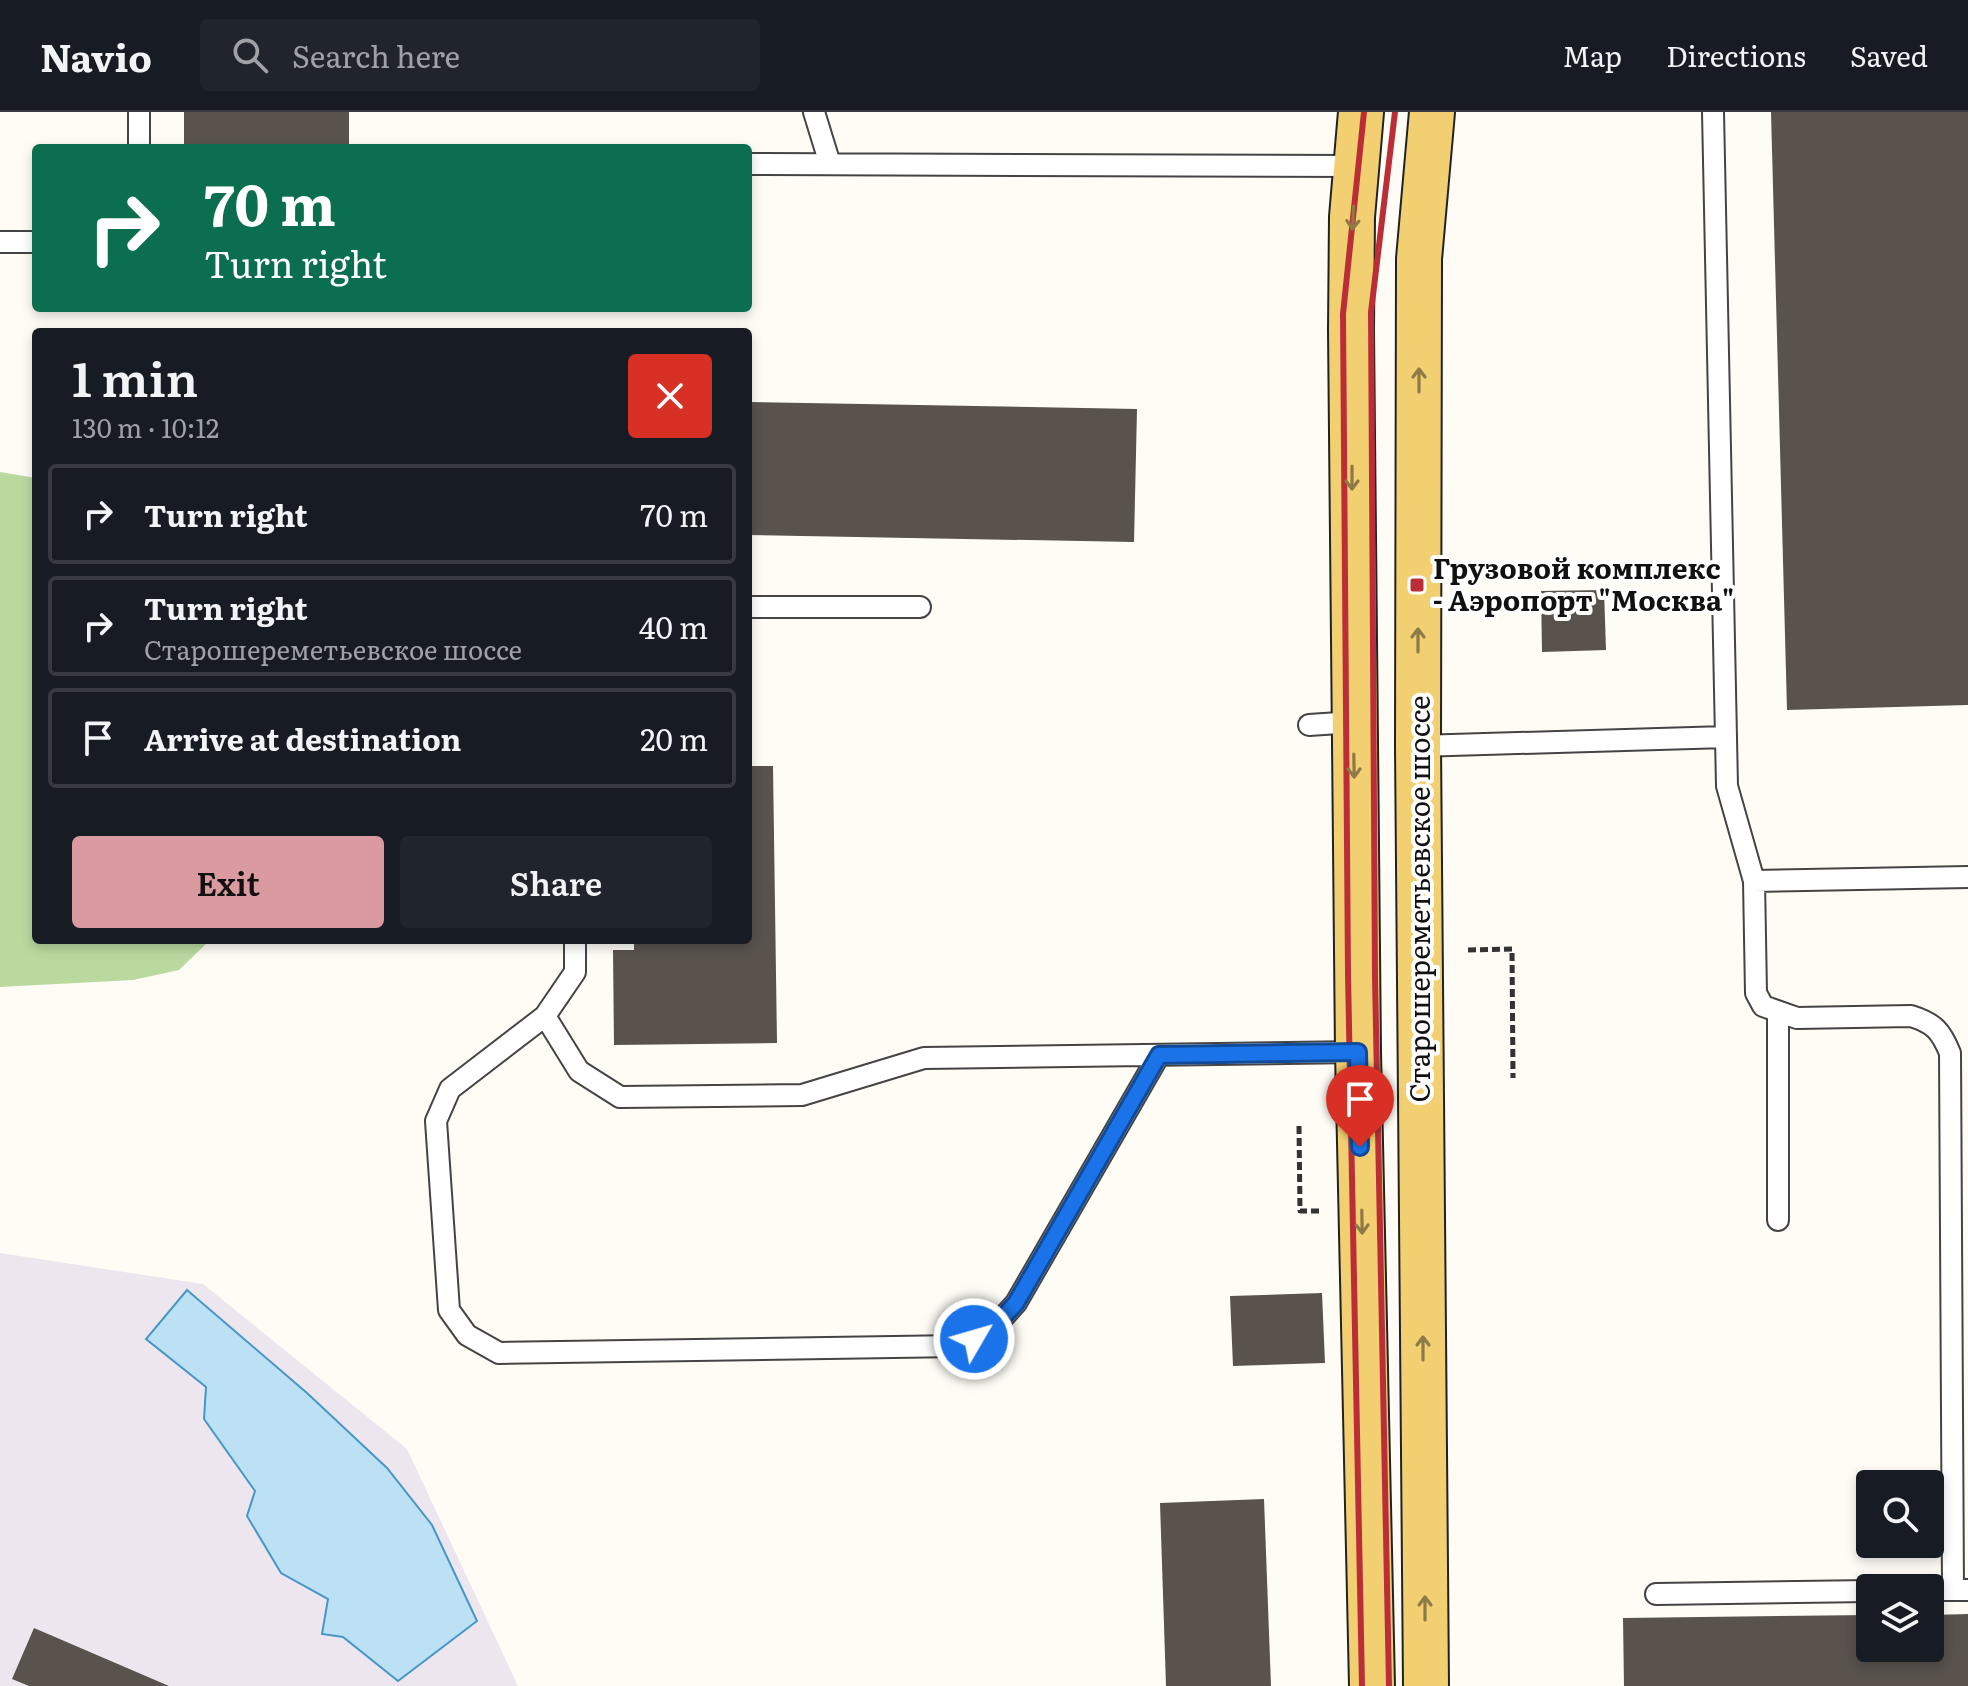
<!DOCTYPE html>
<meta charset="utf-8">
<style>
:root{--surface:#171b24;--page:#20242c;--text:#f1f3f6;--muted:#9ea1a6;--line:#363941;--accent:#d99aa0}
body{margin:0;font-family:Literata,serif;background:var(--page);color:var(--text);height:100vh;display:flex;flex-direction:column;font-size:30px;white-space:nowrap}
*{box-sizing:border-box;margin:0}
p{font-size:26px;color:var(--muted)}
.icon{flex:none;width:44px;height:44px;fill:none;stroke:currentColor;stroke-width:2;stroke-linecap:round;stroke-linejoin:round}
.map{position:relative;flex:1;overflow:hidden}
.panel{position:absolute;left:32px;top:216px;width:720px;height:616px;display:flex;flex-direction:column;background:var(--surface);border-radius:8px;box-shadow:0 4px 12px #0003}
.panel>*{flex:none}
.banner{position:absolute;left:32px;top:32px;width:720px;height:168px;border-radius:8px;box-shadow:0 4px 12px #0003;background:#0b6e4f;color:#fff;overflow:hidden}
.tools{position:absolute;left:1856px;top:1358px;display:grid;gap:16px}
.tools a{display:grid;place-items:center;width:88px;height:88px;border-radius:8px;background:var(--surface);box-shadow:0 4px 12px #0003;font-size:40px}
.pin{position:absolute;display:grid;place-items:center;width:68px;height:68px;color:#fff;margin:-82px -34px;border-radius:50% 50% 50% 0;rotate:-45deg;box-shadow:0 0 8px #0007}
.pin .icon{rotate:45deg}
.me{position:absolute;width:88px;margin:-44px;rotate:52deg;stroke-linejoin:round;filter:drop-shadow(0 0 6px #0008)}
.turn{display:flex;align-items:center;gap:28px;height:168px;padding:0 40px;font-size:36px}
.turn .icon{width:104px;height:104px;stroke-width:2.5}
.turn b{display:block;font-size:56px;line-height:68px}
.round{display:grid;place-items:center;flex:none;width:84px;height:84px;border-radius:8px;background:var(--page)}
.head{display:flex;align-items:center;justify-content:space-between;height:136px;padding:0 40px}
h1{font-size:48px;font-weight:600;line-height:60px}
.cta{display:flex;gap:16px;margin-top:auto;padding:16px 40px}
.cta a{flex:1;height:92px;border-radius:8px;background:var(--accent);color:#111;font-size:32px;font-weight:600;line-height:92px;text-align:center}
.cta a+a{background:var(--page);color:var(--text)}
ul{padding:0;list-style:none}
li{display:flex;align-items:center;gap:24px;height:100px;margin:0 16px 12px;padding:0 24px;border:4px solid var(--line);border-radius:8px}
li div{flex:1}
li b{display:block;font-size:30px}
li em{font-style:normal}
header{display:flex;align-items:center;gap:48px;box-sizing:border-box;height:112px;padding:0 40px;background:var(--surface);border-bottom:2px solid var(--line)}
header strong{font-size:38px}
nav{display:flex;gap:44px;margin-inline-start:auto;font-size:28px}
.search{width:560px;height:72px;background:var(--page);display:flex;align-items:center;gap:20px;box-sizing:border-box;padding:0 28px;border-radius:8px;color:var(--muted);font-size:30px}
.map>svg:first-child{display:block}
</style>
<header>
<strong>Navio</strong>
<div class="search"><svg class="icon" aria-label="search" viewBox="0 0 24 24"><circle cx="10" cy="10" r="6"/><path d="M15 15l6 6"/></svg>Search here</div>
<nav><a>Map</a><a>Directions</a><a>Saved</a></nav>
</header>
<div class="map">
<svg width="1968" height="1574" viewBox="0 0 1968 1574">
<rect width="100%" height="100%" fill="#fefcf5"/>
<path fill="#ede6ee" d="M0,1141L203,1172L407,1337L518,1574H0Z"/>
<path fill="#bad99f" d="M0,360L36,366V828H210L179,858L133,868L0,875Z"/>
<path fill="#bce0f4" stroke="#4697c8" stroke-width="2" d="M187,1178L307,1281L387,1356L432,1413L477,1509L398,1569L343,1525L322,1522L328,1487L281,1461L247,1404L255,1379L204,1307L206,1275L146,1227Z"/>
<path fill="#59524d" d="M184,0H349V36H184Z
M1771,0H1968V593L1787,598Z
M748,290L1137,297L1134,430L748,423Z
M1604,478L1606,538L1542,540L1541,479Z
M748,654H773L777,931L614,933L613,838H634V828H748Z
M1322,1181L1325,1251L1233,1254L1230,1184Z
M1264,1387L1271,1574H1166L1160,1391Z
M1968,1502V1574H1624L1623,1506L1870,1503V1536H1930V1503Z
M34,1516L169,1574H29L12,1567Z"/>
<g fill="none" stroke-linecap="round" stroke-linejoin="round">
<g stroke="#444" stroke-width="24">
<path id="lane" d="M814,0L830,52
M1713,0L1727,674L1754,769L1756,881L1763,894L1797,906L1911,904C1934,911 1941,919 1950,941L1953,1478
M139,36V0
M748,52L1356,54
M0,130H36
M748,495H920
M1309,613L1354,610
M1418,634L1726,625
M1754,769L1968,765
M575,828V860L545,904L450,977L436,1009L449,1198L467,1223L499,1241L959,1234L989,1221L1016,1191L1159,943
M545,904L579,959L620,985L802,983L924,946L1358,940
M1778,1108V902
M1930,1478H1968
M1656,1482L1870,1479"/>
</g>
<g stroke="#222" stroke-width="48">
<path id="primary" d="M1361,0L1352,105L1351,218L1358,940L1372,1574
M1426,1574L1418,634L1419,147L1432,0"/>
</g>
<path stroke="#333" stroke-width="5" stroke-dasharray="8 4" stroke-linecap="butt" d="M1468,838L1512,837L1513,966
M1299,1014L1300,1099H1322"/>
<use href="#lane" stroke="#fff" stroke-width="20"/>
<use href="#primary" stroke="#f2d072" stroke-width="44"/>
<path stroke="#bc2e37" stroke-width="6" d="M1362,1574L1348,863L1343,202L1364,0
M1389,1574L1375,865L1371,200L1395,0"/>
</g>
<defs><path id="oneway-shaft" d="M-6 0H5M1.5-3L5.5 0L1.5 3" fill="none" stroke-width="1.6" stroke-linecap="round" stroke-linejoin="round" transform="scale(2)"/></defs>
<g stroke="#8d7a46">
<use href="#oneway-shaft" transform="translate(1353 106) rotate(93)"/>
<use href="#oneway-shaft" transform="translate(1419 268) rotate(-90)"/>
<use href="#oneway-shaft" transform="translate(1352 366) rotate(90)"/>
<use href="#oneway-shaft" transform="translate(1418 528) rotate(-90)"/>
<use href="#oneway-shaft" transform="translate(1354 654) rotate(89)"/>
<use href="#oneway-shaft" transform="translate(1362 1110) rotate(89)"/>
<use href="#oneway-shaft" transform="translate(1423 1236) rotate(-90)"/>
<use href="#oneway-shaft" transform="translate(1425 1496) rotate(-90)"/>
</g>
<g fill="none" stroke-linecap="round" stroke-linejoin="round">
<g stroke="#114b97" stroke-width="20">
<path id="route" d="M974,1227L989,1221L1016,1191L1159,943L1358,940L1360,1035"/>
</g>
<use href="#route" stroke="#1a73e8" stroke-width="14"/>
</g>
<rect fill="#bc2e37" stroke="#fff" stroke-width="3" x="1409" y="465" width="16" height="16" rx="4"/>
<g text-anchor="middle" stroke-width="8" stroke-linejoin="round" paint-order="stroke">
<g font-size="28" font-weight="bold" fill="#111" stroke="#fff" text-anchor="start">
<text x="1433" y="467">Грузовой комплекс<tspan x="1433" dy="32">- Аэропорт "Москва"</tspan></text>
</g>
<g font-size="28" fill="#111" stroke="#fff">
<text transform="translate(1420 787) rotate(-90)" y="10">Старошереметьевское шоссе</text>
</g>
</g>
</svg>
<div class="tools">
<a><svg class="icon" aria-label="search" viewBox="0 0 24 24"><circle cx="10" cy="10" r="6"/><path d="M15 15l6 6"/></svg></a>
<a><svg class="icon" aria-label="layers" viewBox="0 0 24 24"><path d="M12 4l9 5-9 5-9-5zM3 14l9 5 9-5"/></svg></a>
</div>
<div class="pin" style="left:1360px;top:1035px;background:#d93025"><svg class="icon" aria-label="arrive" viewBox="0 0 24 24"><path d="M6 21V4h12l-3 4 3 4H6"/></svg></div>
<svg class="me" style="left:974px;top:1227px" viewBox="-20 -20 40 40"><circle r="17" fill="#1a73e8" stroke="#fff" stroke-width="3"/><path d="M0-11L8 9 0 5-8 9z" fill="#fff"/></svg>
<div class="banner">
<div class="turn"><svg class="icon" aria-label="right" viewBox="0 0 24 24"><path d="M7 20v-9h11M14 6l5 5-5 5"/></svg><div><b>70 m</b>Turn right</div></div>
</div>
<section class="panel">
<div class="head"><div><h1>1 min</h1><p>130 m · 10:12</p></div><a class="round" style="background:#d93025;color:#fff"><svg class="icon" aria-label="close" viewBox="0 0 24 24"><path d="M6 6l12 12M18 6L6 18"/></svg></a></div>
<ul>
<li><svg class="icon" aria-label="right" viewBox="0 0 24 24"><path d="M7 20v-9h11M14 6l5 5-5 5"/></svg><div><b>Turn right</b></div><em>70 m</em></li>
<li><svg class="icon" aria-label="right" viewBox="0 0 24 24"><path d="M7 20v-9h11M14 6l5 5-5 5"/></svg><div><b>Turn right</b><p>Старошереметьевское шоссе</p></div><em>40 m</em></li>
<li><svg class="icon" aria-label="arrive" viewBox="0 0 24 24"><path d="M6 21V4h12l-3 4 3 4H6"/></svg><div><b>Arrive at destination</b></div><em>20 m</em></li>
</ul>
<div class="cta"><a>Exit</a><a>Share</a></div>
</section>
</div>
